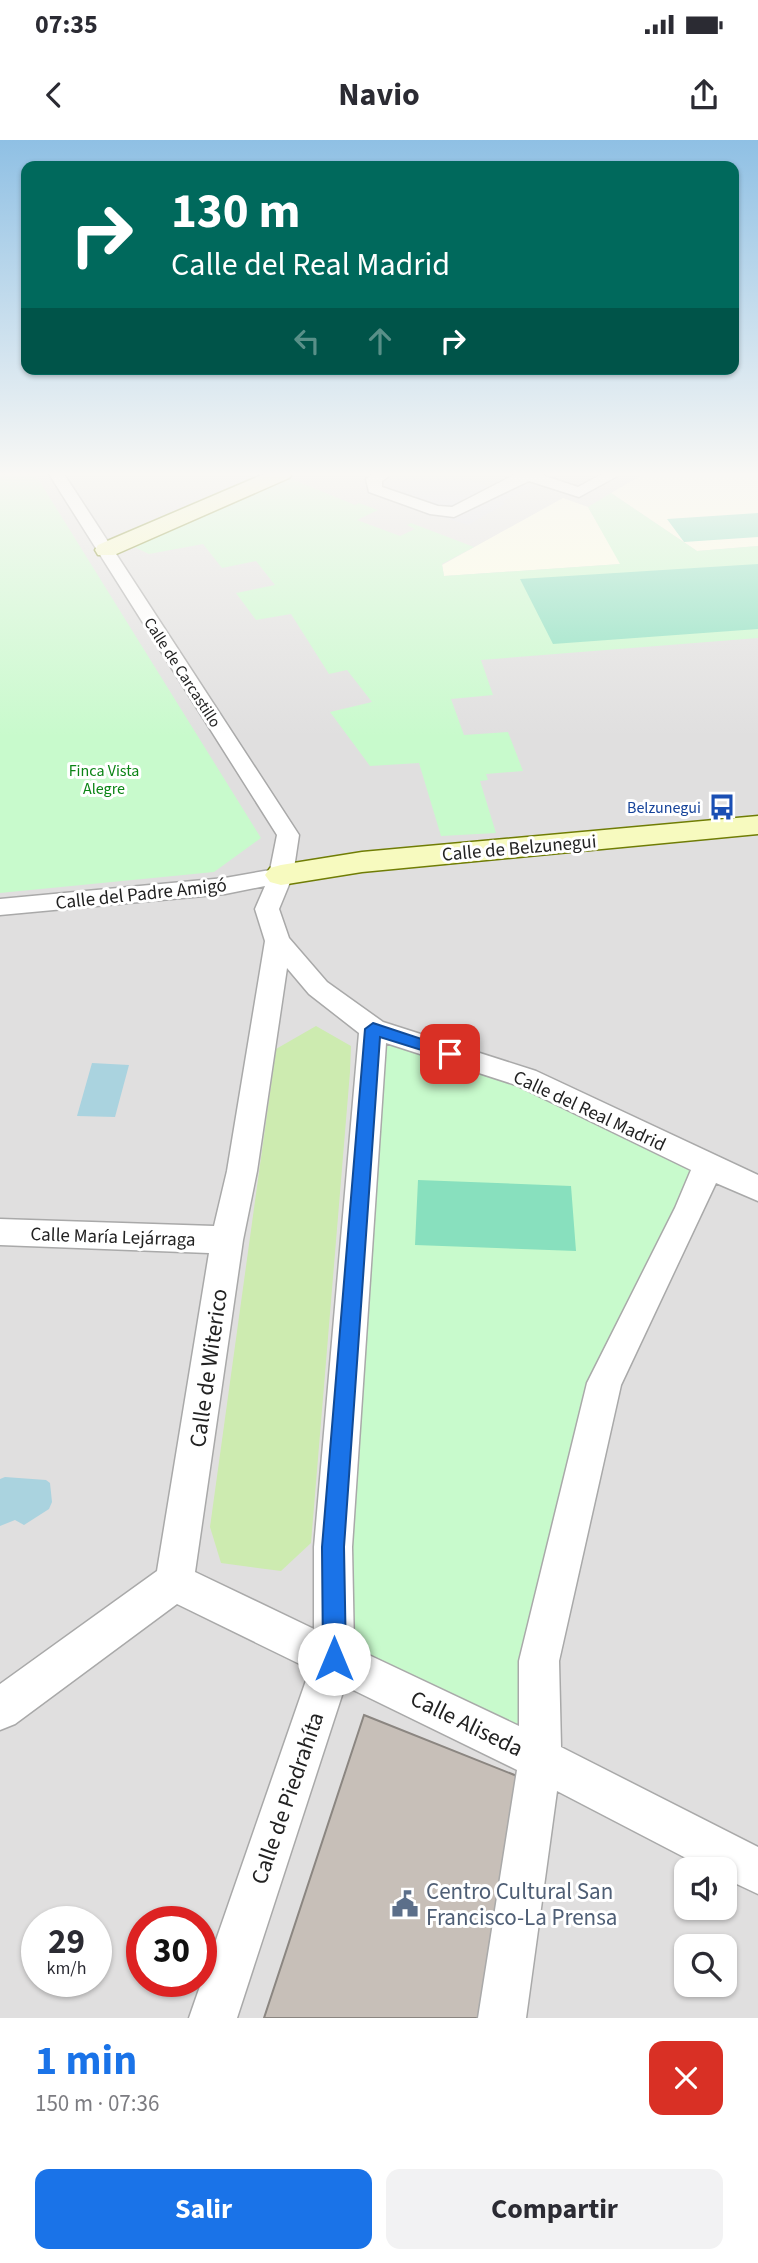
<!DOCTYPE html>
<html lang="es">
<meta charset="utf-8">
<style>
:root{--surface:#fff;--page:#f2f2f3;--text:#2b2b33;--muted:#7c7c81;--accent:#1a73e8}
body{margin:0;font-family:"Source Sans 3",sans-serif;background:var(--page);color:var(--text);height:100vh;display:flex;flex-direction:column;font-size:26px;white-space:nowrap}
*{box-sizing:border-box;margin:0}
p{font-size:23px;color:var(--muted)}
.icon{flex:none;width:38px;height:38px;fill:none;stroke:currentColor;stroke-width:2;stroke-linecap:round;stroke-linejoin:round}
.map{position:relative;height:1878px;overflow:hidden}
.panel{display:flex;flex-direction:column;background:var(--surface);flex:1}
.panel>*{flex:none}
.hud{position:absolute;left:21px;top:21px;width:718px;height:214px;border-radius:14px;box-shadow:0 2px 5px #0004;background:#00695c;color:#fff;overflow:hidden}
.controls{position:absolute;left:674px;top:1717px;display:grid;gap:14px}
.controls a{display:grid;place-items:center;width:63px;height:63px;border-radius:14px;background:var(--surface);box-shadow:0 2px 5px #0004;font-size:35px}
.speed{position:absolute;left:21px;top:1766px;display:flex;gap:14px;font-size:35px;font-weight:700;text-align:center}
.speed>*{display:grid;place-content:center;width:91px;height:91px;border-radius:50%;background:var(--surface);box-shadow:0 2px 5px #0004;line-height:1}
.speed small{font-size:18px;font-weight:400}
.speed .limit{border:10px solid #d22;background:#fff;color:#111}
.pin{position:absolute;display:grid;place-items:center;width:60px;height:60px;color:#fff;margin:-30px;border-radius:14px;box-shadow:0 4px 10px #0006}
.me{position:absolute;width:77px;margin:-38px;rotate:0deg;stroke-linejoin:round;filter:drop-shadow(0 0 5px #0008)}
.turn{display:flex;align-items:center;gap:24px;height:147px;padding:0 35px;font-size:32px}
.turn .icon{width:91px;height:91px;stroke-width:2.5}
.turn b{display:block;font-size:49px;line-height:60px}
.lanes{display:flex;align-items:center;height:66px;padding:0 35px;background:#0003;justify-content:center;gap:35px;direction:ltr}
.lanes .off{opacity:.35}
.round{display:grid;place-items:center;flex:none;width:74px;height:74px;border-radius:14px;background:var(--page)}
.overview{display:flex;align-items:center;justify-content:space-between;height:119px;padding:0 35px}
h1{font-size:42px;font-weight:700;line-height:52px;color:var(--accent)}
.cta{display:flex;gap:14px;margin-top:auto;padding:14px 35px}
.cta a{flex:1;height:80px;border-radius:14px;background:var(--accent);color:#fff;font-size:28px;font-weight:700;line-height:80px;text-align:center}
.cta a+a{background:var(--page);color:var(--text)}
.status{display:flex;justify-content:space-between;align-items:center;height:49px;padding:0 35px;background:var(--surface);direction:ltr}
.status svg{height:19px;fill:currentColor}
header{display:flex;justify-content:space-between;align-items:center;height:91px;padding:0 35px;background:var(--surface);font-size:32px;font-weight:700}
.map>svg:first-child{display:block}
</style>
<div class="status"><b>07:35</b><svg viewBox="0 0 49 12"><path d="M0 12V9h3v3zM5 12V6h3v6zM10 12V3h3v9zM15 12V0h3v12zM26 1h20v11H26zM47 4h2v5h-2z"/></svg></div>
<header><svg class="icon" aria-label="back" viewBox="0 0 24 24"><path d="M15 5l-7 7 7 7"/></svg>Navio<svg class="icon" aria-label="share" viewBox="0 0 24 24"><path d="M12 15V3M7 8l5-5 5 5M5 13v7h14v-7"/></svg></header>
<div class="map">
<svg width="758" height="1878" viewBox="0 0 758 1878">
<rect width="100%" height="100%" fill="#f2efe9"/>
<path fill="#e0dfdf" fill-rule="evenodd" d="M0,334H758V1878H0ZM686,1729H724V1768H686ZM37,1782H96V1841H37ZM142,1782H201V1841H142ZM686,1806H724V1844H686Z"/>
<path fill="#ffffe5" d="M644,334H758V406L697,411L611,353Z
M563,358L588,367L621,424L444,436L442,425Z"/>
<path fill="#cdebb0" d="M316,886L351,906L350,932L311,1403L281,1431L221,1423L210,1387L276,909Z"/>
<path fill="#c8facc" d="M0,334H35L261,698L214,732L0,753Z
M287,337L355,365L359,363L378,370L357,380L400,396L415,389L407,385L411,383L474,407L442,424L444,436L620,424L588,367L611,353L697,411L758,406V498L481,520L493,555L451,559L464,595L508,592L523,631L486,634L488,640L480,641L496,693L441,696L419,623L370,626L330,572L372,562L347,530L329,534L291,474L256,480L236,453L275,445L256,421L222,428L203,404L149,414L132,406Z
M373,889L526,938L708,1025L597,1242L533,1615L334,1519Z"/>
<path fill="#88e0be" d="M758,373V397L684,402L667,379Z
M758,424V489L553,504L520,439Z
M418,1040L571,1046L576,1111L415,1105Z"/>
<path fill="#dddde8" d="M380,334H454L491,347L509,337L537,346L502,362L505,364L468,385L393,361L397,359L357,345Z"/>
<path fill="#aad3df" d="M92,923L129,925L115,977L77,976Z
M5,1337L46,1340L50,1343L52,1362L49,1369L24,1385L15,1380L0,1386V1339Z"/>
<path fill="#c7bfb8" stroke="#8b8681" stroke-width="2" d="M364,1575L517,1636L480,1876L486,1878H264Z"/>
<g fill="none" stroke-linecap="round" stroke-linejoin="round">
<g stroke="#a9a9a9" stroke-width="3">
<path id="street" d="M49,334H64L299,695L293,735L279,769L289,798L327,842L383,882L536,931L758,1035V1061L716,1043L621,1245L559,1521L561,1607L758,1707V1754L724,1738V1729H707L557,1651L526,1878H478L517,1630L345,1546L237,1878H189L310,1529L177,1464L15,1584L0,1590V1544L157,1431L209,1113L0,1105V1079L214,1086L227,1031L265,801L255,769L265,746L225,754L0,775V759L225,738L270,730L277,695ZM287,828L309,854L359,893L314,1407V1489L195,1432L243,1100L257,1031ZM386,903L516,945L691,1030L675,1068L587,1243L519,1521V1586L354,1508L352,1407Z
M372,334H391L382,341V347L438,366L452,367L516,334H539L578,347L602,334H621L579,357L529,341L454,377L430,374L369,352L366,339Z"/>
</g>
<g stroke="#707d05" stroke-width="3">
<path id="secondary" d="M264,334H292L289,338L114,415H98L95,410L98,405Z
M758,676V694L362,732L281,745L270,742L265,735L270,728L281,725L362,712Z"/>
</g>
<use href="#street" fill="#fff" fill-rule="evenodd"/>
<use href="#secondary" fill="#f7fabf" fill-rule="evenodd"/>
</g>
<linearGradient id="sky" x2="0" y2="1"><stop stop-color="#8fc0e4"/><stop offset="0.56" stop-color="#f9f8f5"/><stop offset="1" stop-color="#f9f8f5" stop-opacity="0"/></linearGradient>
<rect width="758" height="597" fill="url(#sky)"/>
<path fill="#1a73e8" stroke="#114b97" stroke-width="2" d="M373,883L455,910L458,914L450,919L380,897L344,1407L346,1519L342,1527L334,1530L326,1527L323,1519L322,1407L365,889Z"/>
<defs>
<g id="bus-bare" transform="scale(2.1)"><path d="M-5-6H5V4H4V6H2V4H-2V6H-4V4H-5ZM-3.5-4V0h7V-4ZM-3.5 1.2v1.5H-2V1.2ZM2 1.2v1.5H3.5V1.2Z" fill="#1a4fb4" stroke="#fff" stroke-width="2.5" paint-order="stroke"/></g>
<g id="civic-bare" transform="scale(2.1)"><path d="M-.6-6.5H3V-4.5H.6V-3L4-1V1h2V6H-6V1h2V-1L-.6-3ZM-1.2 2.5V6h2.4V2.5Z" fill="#5c6f8a" stroke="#fff" stroke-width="2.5" paint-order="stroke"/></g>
</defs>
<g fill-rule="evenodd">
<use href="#bus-bare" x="722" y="667"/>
<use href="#civic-bare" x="405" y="1764"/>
</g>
<g text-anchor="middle" stroke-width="6" stroke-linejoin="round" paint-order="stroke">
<g font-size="16" fill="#222" stroke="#fff">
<text transform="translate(183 532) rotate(57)" y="6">Calle de Carcastillo</text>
</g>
<g font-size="16" fill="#0c8416" stroke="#fff">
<text x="104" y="636">Finca Vista<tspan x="104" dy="18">Alegre</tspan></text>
</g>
<g font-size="16" fill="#164399" stroke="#fff" text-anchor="end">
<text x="701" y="673">Belzunegui</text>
</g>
<g font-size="19" fill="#222" stroke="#fff">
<text transform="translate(519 707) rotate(-5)" y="7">Calle de Belzunegui</text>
<text transform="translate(141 753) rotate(-6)" y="7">Calle del Padre Amigó</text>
<text transform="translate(590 970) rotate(25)" y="7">Calle del Real Madrid</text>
<text transform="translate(113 1096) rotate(2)" y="7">Calle María Lejárraga</text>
</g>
<g font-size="23" fill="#222" stroke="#fff">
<text transform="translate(208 1228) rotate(-82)" y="8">Calle de Witerico</text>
<text transform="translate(467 1583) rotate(26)" y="8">Calle Aliseda</text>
<text transform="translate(287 1658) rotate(-71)" y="8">Calle de Piedrahíta</text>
</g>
<g font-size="23" fill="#4e5e75" stroke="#fff" text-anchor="start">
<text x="426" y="1759">Centro Cultural San<tspan x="426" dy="26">Francisco-La Prensa</tspan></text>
</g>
</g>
</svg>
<div class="controls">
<a><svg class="icon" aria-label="sound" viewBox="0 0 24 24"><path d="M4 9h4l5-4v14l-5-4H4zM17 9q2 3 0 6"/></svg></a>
<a><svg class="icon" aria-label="search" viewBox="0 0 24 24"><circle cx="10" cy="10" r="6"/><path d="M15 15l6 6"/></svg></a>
</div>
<div class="speed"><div>29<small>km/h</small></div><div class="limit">30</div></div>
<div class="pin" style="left:450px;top:914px;background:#d93025"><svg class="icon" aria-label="arrive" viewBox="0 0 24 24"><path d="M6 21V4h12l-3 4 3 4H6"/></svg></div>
<svg class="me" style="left:334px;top:1519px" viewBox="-20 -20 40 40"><circle r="19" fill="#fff"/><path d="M0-13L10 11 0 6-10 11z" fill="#1a73e8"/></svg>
<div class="hud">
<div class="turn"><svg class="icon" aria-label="right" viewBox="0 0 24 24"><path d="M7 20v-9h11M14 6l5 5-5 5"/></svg><div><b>130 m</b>Calle del Real Madrid</div></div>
<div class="lanes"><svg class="icon off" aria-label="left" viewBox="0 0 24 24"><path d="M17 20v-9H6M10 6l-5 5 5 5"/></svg><svg class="icon off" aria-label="ahead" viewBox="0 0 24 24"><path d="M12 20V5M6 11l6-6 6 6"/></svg><svg class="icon" aria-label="right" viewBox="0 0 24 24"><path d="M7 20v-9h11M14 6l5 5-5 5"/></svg></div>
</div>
</div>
<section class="panel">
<div class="overview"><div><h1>1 min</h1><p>150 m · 07:36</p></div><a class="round" style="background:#d93025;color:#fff"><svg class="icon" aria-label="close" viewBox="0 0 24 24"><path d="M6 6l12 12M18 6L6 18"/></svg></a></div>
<div class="cta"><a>Salir</a><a>Compartir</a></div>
</section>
